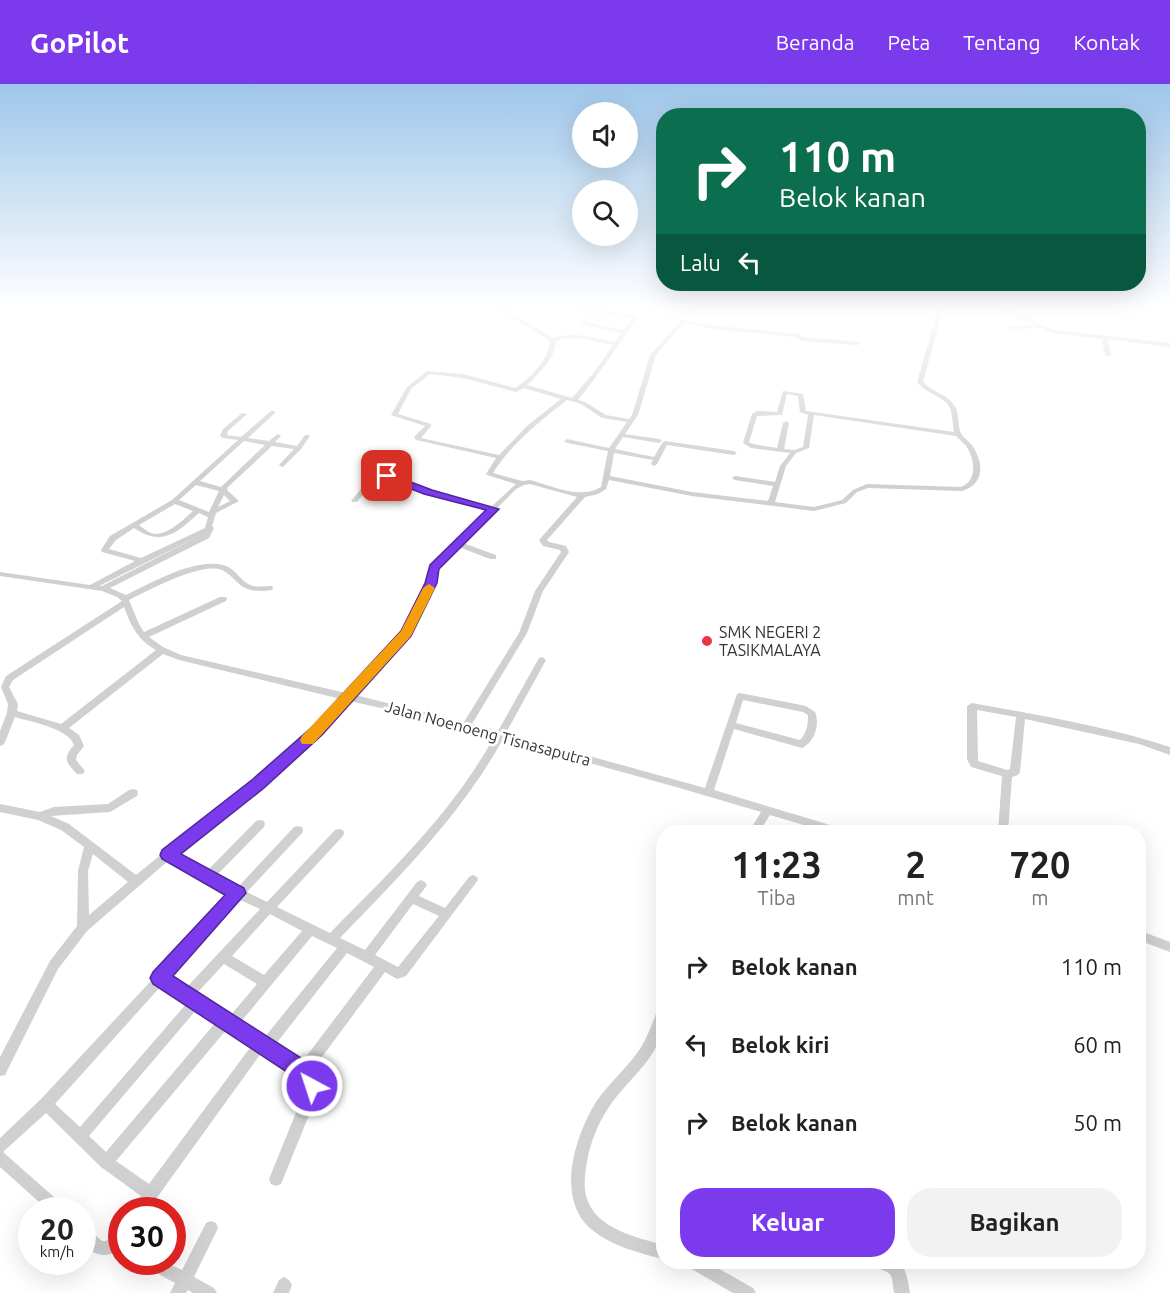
<!DOCTYPE html>
<html lang="id">
<style>
:root{--surface:#fff;--page:#f2f2f2;--text:#222;--muted:#767676;--accent:#7c3aed}
body{margin:0;font-family:Ubuntu,sans-serif;background:var(--page);color:var(--text);height:100vh;display:flex;flex-direction:column;font-size:22px;white-space:nowrap}
*{box-sizing:border-box;margin:0}
p{font-size:20px;color:var(--muted)}
.icon{flex:none;width:33px;height:33px;fill:none;stroke:currentColor;stroke-width:2;stroke-linecap:round;stroke-linejoin:round}
.map{position:relative;flex:1;overflow:hidden}
.panel{position:absolute;left:656px;top:741px;width:490px;height:444px;display:flex;flex-direction:column;background:var(--surface);border-radius:24px;box-shadow:0 6px 24px #0002}
.panel>*{flex:none}
.hud{position:absolute;left:656px;top:24px;width:490px;height:183px;border-radius:24px;box-shadow:0 6px 24px #0002;background:#0b6e4f;color:#fff;overflow:hidden}
.tools{position:absolute;left:572px;top:18px;display:grid;gap:12px}
.tools a{display:grid;place-items:center;width:66px;height:66px;border-radius:50%;background:var(--surface);box-shadow:0 6px 24px #0002;font-size:30px}
.speed{position:absolute;left:18px;top:1113px;display:flex;gap:12px;font-size:30px;font-weight:700;text-align:center}
.speed>*{display:grid;place-content:center;width:78px;height:78px;border-radius:50%;background:var(--surface);box-shadow:0 6px 24px #0002;line-height:1}
.speed small{font-size:15px;font-weight:400}
.speed .limit{border:9px solid #d22;background:#fff;color:#111}
.pin{position:absolute;display:grid;place-items:center;width:51px;height:51px;color:#fff;margin:-26px;border-radius:12px;box-shadow:0 3px 9px #0006}
.me{position:absolute;width:66px;margin:-33px;rotate:320deg;stroke-linejoin:round;filter:drop-shadow(0 0 4px #0008)}
.turn{display:flex;align-items:center;gap:21px;height:126px;padding:0 24px;font-size:27px}
.turn .icon{width:78px;height:78px;stroke-width:2.5}
.turn b{display:block;font-size:42px;line-height:51px}
.then{display:flex;align-items:center;height:57px;padding:0 24px;background:#0003;gap:12px;font-size:22px}
.eta{display:flex;justify-content:space-evenly;align-items:center;height:102px;text-align:center}
.eta b{font-size:36px;font-weight:700;line-height:42px}
.action{display:flex;gap:12px;margin-top:auto;padding:12px 24px}
.action a{flex:1;height:69px;border-radius:24px;background:var(--accent);color:#fff;font-size:24px;font-weight:700;line-height:69px;text-align:center}
.action a+a{background:var(--page);color:var(--text)}
ul{padding:0;list-style:none}
li{display:flex;align-items:center;gap:18px;height:78px;padding:0 24px}
li div{flex:1}
li b{display:block;font-size:22px}
li em{font-style:normal}
header{display:flex;align-items:center;gap:36px;box-sizing:border-box;height:84px;padding:0 30px;background:var(--accent);color:#fff}
header strong{font-size:28px}
nav{display:flex;gap:33px;margin-inline-start:auto;font-size:21px}
.map>svg:first-child{display:block}
</style>
<header>
<strong>GoPilot</strong>
<nav><a>Beranda</a><a>Peta</a><a>Tentang</a><a>Kontak</a></nav>
</header>
<div class="map">
<svg width="1170" height="1209" viewBox="0 0 1170 1209">
<rect width="100%" height="100%" fill="#fff"/>
<g fill="none" stroke-linecap="round" stroke-linejoin="round">
<path fill="#d0d0d0" fill-rule="evenodd" d="M494,222H500L553,254C574,247 595,254 615,258L621,249L581,240V238L590,228L560,222H575L637,232L638,233C618,261 600,289 578,316L585,318L606,331L629,335L632,331L650,271L681,236L719,242L798,250L803,253L860,258L861,259L858,261L801,257L796,253L719,246L684,239L656,271L638,331L625,350L659,355L662,357L659,359L623,353L615,365L654,373L662,359L665,357L734,367L737,369L734,371L667,361L657,380L654,382L651,380L653,376L614,369L610,392L692,408L768,417L773,402L735,396L732,394L735,392L775,398L780,382L790,369L751,364L743,359L752,330L757,327L777,328L783,307L803,310L806,327L954,348C952,340 953,329 949,322C943,312 926,310 917,298L939,222H944L923,298C931,308 946,309 953,320C960,328 957,338 960,347C962,353 968,356 972,361C984,379 985,400 962,407L868,404L857,408L846,419L814,427L692,412L609,396L606,405L598,410L585,413L547,456L549,458L566,462L569,468L543,507L527,549L472,640L498,647L539,574L542,573L546,576L506,649L705,704L737,610L740,609L806,622L815,628C820,640 815,658 802,664L734,645L714,706L840,744L844,745L845,748H827L770,731L759,748H749L761,728L676,703L503,655C461,731 400,792 340,854L365,866L417,798L421,796L425,798L427,801L419,812L445,824L469,793L473,791L477,793L478,796L406,892L397,895L385,888L313,985L318,995V1009L281,1100L276,1102L271,1100L269,1095L304,1009V996L301,990L292,988L262,968L148,1126H132L134,1121L141,1112L101,1083L46,1029L3,1068L63,1121L65,1126H48L0,1083V1054L41,1015L231,811L168,777L87,847L58,885L5,991L0,992V973L50,877L77,842L78,787L84,763L61,746L38,736L0,728V720L40,728L54,723L108,720L129,706L133,705L137,706L138,709L137,712L110,728L51,732L69,740L136,791C174,759 216,730 255,697C286,672 314,644 341,615L179,576L163,570L69,644L79,651L84,662L77,671L76,676L85,687L83,690H77C66,678 62,675 74,661C68,644 31,638 15,633L5,658L3,661L0,662V647L7,629L8,620L1,603L6,592L122,517L117,513L102,507L0,492V488L90,501L135,477L102,468L101,466L110,452L172,416L238,356L223,354L220,352L223,345L242,329L247,330L228,347L227,351L241,353L271,327H275V329L248,354L269,357L278,350L281,352L275,358L297,362L305,351H309L310,352L301,365L284,382L282,383L279,381L294,365L272,362L228,403L227,406L239,417L216,429L212,442L214,444L209,454L110,504L126,511C151,499 194,474 223,481C236,484 241,499 253,502C259,503 266,502 272,502L273,504L272,506C259,508 247,508 237,498C232,493 228,489 222,486C200,478 150,506 129,516L138,538L144,548L220,513H226L227,515L226,517L149,553L163,563L181,571L346,609L403,548L427,499L431,482L488,426L426,409L382,393L374,396L357,418H353L351,417L370,394L382,389L430,407L492,422L516,400L487,391L486,390L496,374L416,356L414,353L425,342L391,331L407,303L427,287L463,290L515,304C530,295 549,275 550,257ZM595,229L632,234L623,246L587,238ZM568,254L585,255L613,261L595,287L572,314L527,301C539,289 555,275 556,257ZM430,290L463,294L516,308L524,304L561,315L528,341L499,371L421,354L431,342V340L398,330L411,305ZM787,310L798,312L800,328L808,331L803,363L794,366L784,365L789,339L786,337L783,339L777,364L753,360L749,358L757,332L782,331ZM567,316L581,320L602,334L627,338L609,364L567,355L564,357L567,359L608,367L601,403C579,416 553,402 530,396L522,397L493,389C512,359 539,338 567,316ZM814,331L956,352C959,355 963,358 966,362C975,374 978,397 961,403L867,400L853,406L842,416L814,423L775,418L786,382L796,369L809,364ZM244,357L265,361L221,403L200,397ZM530,400L577,413L539,456L543,462L560,466L561,468L535,507L519,549L464,638L355,611L410,551L435,499L438,485L459,463L490,475H496V471L463,459L516,405L524,401ZM196,401L219,407L209,428L179,416ZM224,411L230,417L218,423ZM175,420L193,427C184,435 169,450 156,450C150,450 144,445 139,441ZM199,429L208,433L205,444L141,474L109,465L116,456L134,444C162,463 177,449 199,429ZM203,450L102,502H99ZM124,523C131,542 138,556 156,566L61,640L17,627L18,620L9,603L13,596ZM743,616L803,628L808,631C808,640 807,649 800,656L736,639ZM350,617L442,638L494,653C453,728 390,788 330,849L277,823L343,752L344,749L343,746L339,745L335,746L267,818L247,808L302,749L303,746L302,743L298,742L294,743L238,803L216,792L264,743L265,740L264,737L260,736L256,737L207,787L176,770L263,703L320,649ZM93,770L128,798L89,831L88,787ZM240,816L260,825L186,904L169,893ZM413,820L439,832L398,883L375,871ZM270,830L302,847L264,891L232,872ZM312,852L337,864L264,954L240,939ZM347,869L374,883L302,978L300,977L275,961ZM224,880L257,900L230,932L196,910ZM161,902L187,919L80,1043L55,1020ZM197,925L216,938L106,1068L89,1052ZM227,945L252,961L149,1100L116,1077Z
M991,222H1000L1012,226L1053,246L1170,259V263L1108,255L1111,271L1108,273L1105,271L1102,255L1052,249L1042,244L1010,245L1009,244L1012,242H1036L1008,228Z
M972,619C1038,631 1106,642 1170,663V671L1139,660L1025,635L1020,688L1018,691L1012,693L1008,748H998L1002,692L971,683L967,675V622ZM977,626L1016,633L1010,685L1007,686L978,677Z
M1138,846L1170,858V868L1138,856Z
M663,921C663,928 664,937 663,944C656,977 626,997 609,1023C598,1039 590,1059 587,1078C585,1090 583,1103 587,1115C597,1145 636,1153 663,1161V1175C639,1169 611,1162 591,1145C555,1114 575,1052 596,1018C608,1000 625,986 637,969C648,955 652,938 659,923Z
M211,1137L216,1139L218,1144L194,1193L214,1204L217,1209H193L188,1206L186,1209H170L175,1199L155,1188L152,1183L155,1178H165L182,1186L206,1139Z
M82,1142L87,1144L102,1157H106L117,1146L122,1144V1163C106,1176 96,1172 82,1160Z
M686,1178H707L753,1204L756,1209H733L688,1183Z
M873,1178H899C907,1186 908,1198 910,1209H894C891,1188 894,1191 875,1183Z
M284,1193L289,1196L292,1201L289,1209H273L279,1196Z"/>
</g>
<linearGradient id="sky" x2="0" y2="1"><stop stop-color="#9ec6ea"/><stop offset="0.57" stop-color="#fff"/><stop offset="1" stop-color="#fff" stop-opacity="0"/></linearGradient>
<rect width="1170" height="392" fill="url(#sky)"/>
<path fill="#7c3aed" stroke="#51269a" stroke-width="1.5" d="M387,389L432,406L499,425L439,485L437,499L411,552L322,651L264,704L181,770L244,804L246,809L173,892L301,974L312,978L322,1002L319,1009L312,1012L305,1009L299,993L290,990L153,900L150,894L153,888L225,811L162,775L160,771L162,766L253,695L312,643L401,547L425,499L430,481L486,426L424,410L383,394V390Z"/>
<path fill="#f59e0b" d="M429,500L435,504L411,552L313,660H302L300,656L302,652L401,547L423,504Z"/>
<circle fill="#e63946" stroke="#fff" stroke-width="2" cx="707" cy="557" r="6"/>
<g text-anchor="middle" stroke-width="6" stroke-linejoin="round" paint-order="stroke">
<g font-size="16" fill="#333" stroke="#fff" text-anchor="start">
<text x="719" y="554">SMK NEGERI 2<tspan x="719" dy="18">TASIKMALAYA</tspan></text>
</g>
<g font-size="16" fill="#333" stroke="#fff">
<text transform="translate(488 649) rotate(15)" y="6">Jalan Noenoeng Tisnasaputra</text>
</g>
</g>
</svg>
<div class="tools">
<a><svg class="icon" aria-label="sound" viewBox="0 0 24 24"><path d="M4 9h4l5-4v14l-5-4H4zM17 9q2 3 0 6"/></svg></a>
<a><svg class="icon" aria-label="search" viewBox="0 0 24 24"><circle cx="10" cy="10" r="6"/><path d="M15 15l6 6"/></svg></a>
</div>
<div class="speed"><div>20<small>km/h</small></div><div class="limit">30</div></div>
<div class="pin" style="left:387px;top:392px;background:#d93025"><svg class="icon" aria-label="arrive" viewBox="0 0 24 24"><path d="M6 21V4h12l-3 4 3 4H6"/></svg></div>
<svg class="me" style="left:312px;top:1002px" viewBox="-20 -20 40 40"><circle r="17" fill="#7c3aed" stroke="#fff" stroke-width="3"/><path d="M0-11L8 9 0 5-8 9z" fill="#fff"/></svg>
<div class="hud">
<div class="turn"><svg class="icon" aria-label="right" viewBox="0 0 24 24"><path d="M7 20v-9h11M14 6l5 5-5 5"/></svg><div><b>110 m</b>Belok kanan</div></div>
<div class="then">Lalu<svg class="icon" aria-label="left" viewBox="0 0 24 24"><path d="M17 20v-9H6M10 6l-5 5 5 5"/></svg></div>
</div>
<section class="panel">
<div class="eta">
<div><b>11:23</b><p>Tiba</p></div>
<div><b>2</b><p>mnt</p></div>
<div><b>720</b><p>m</p></div>
</div>
<ul>
<li><svg class="icon" aria-label="right" viewBox="0 0 24 24"><path d="M7 20v-9h11M14 6l5 5-5 5"/></svg><div><b>Belok kanan</b></div><em>110 m</em></li>
<li><svg class="icon" aria-label="left" viewBox="0 0 24 24"><path d="M17 20v-9H6M10 6l-5 5 5 5"/></svg><div><b>Belok kiri</b></div><em>60 m</em></li>
<li><svg class="icon" aria-label="right" viewBox="0 0 24 24"><path d="M7 20v-9h11M14 6l5 5-5 5"/></svg><div><b>Belok kanan</b></div><em>50 m</em></li>
</ul>
<div class="action"><a>Keluar</a><a>Bagikan</a></div>
</section>
</div>
